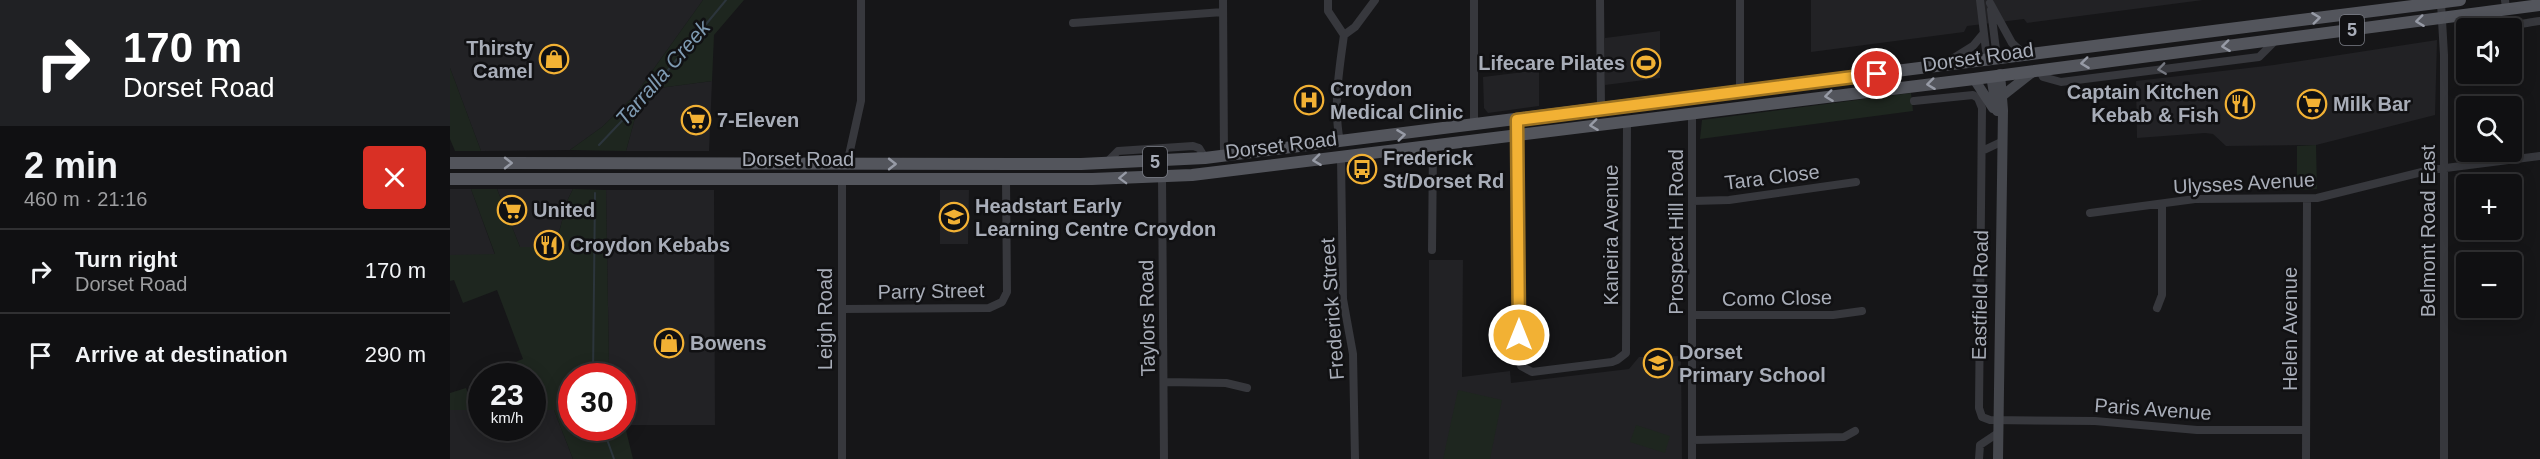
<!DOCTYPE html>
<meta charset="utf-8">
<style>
:root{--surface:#101012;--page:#19191b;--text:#f1f3f6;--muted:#9c9d9f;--line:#303032}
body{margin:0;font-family:Arial,sans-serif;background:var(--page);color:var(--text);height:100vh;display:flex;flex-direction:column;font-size:22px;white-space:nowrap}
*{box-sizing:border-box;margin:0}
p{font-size:20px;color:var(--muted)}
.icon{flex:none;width:33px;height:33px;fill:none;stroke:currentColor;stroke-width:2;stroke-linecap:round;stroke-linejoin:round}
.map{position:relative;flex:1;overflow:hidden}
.details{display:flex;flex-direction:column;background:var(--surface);width:450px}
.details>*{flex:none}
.banner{background:#202124;color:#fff;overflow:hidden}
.tools{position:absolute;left:2006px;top:18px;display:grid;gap:12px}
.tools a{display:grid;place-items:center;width:66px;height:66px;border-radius:6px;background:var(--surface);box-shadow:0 3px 15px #0003,0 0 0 2px var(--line);font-size:30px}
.speed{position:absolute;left:18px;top:363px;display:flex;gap:12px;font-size:30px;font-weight:700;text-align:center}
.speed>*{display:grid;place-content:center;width:78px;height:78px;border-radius:50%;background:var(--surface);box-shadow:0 3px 15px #0003,0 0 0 2px var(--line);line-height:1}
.speed small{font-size:15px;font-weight:400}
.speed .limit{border:9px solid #d22;background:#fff;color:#111}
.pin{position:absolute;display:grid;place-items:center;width:51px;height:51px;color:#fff;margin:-26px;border:3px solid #fff;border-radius:50%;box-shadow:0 2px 6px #0007}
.me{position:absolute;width:66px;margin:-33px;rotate:0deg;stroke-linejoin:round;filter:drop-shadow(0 0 4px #0008)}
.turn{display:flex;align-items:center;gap:21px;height:126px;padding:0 24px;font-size:27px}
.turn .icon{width:78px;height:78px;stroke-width:2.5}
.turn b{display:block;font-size:42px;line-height:51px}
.round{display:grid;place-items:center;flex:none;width:63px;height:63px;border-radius:6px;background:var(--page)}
.head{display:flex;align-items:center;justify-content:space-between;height:102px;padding:0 24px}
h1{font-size:36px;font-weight:700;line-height:45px}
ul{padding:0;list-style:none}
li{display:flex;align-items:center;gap:18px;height:84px;padding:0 24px;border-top:2px solid var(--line)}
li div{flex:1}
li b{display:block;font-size:22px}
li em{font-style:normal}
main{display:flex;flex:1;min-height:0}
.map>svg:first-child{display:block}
</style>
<main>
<section class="details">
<div class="banner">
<div class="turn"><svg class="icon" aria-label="right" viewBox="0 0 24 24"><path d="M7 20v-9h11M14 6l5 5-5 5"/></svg><div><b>170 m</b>Dorset Road</div></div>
</div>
<div class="head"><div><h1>2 min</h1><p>460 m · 21:16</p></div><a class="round" style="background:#d93025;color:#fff"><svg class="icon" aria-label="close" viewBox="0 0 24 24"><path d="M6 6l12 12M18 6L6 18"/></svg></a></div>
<ul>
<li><svg class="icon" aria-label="right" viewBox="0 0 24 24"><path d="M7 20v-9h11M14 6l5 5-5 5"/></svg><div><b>Turn right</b><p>Dorset Road</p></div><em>170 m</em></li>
<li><svg class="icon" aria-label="arrive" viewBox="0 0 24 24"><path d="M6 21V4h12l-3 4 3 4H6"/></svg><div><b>Arrive at destination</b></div><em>290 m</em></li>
</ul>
</section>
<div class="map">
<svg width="2090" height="459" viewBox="0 0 2090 459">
<rect width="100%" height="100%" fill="#161618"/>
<path fill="#222225" d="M0,0H253L185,95L152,127L120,150L31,151L0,68Z
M1361,0H1753L1577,23L1574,19L1517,26L1514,32L1361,52Z
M1210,31V78L1155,85V38Z
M1987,40L1985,115L1866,145L1776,146L1763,134L1755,133L1687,138L1686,81L1824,65Z
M1089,70V106L1038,113L1034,108L1033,77Z
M262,81L259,151H176L185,118L209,88Z
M0,189H21L45,255H0Z
M47,189H123L118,199L105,247H70Z
M156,190H264L265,425H174L172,376H162L159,365Z
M490,190H519L518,244H490Z
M979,260H1013L1012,377L1060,371L1061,383L1179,369L1189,357L1231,356L1232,459H979Z
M0,410H31L32,428H82L83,410H104L123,459H0Z"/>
<path fill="#1e261f" d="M253,0H294L264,35L262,81L209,88L185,118L176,151L120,150L152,127L185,95Z
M0,68L31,151H5L0,139Z
M1461,93L1463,111L1250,139L1252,120Z
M1866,145L1867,189L1847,190V146Z
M21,189H47L70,247H105L118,199L123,189L156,190L159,365L162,376H122V428H172L173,418L183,459H123L104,410H83L82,376H34L33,374L73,359L47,290L13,303L4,280L0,281V255L45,254Z
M16,388L22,404L31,402V410H0V393Z
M1008,390L1052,400L1040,459H993Z
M1186,425L1220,436L1215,453L1180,442Z"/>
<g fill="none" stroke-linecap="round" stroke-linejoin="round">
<path stroke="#2c353c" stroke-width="2" d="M149,145L204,87L276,0
M143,376L145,193
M153,428L164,459"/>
<path stroke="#37383d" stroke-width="8" d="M773,0L774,157
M878,0V11L894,35C889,71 883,106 890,142
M1024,0V125
M1150,0L1151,109
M1290,0V92
M1530,0L1537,59
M2055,0L2056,9
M1540,3L1562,43L1574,54
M1991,3L1994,55V459
M1541,10L1547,58
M2026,13C2047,32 2065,24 2090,21
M623,23L773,12
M894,35L905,27L925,0
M1499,61L1523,46L1533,34
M1589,69L1593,77L1611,82L1809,57L1825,41
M1464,101L1523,95L1528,98L1532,108L1529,408L1532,417L1540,420L1645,421L1747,430H1856
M1069,135V359L1071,366L1082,372L1162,362L1167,360L1176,353L1177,121
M1532,151L1551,142
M891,157L893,299L903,354L905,459
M397,164L411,101V0
M655,164L668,151L743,146L749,148L755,158
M712,176L714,459
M392,179V459
M1243,201L1279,200L1406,182
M1640,213L1745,199L1867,198L1980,170L2090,156
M982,250L983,145
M1707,308L1712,295V204
M392,309L539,308L552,302L557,292L556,179
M1243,315H1383L1412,311
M714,382L776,383L797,388
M1242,440L1394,437L1405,431
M1242,459V113
M1529,459L1530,445L1548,433
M1856,459L1857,199"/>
<path stroke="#45474d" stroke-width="10" d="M1541,76L1547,111
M1524,79L1543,108
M1552,96L1584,71
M1548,459L1553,110L1550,74"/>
<path stroke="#53555c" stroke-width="12" d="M0,163L631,164L755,158L2010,0
M0,179H642L742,175L1524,79L2090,5"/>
</g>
<defs><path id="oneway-chevron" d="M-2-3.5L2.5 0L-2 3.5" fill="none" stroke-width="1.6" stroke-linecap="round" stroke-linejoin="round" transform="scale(1.5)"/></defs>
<g stroke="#979ba6">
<use href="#oneway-chevron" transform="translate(1866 18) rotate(-7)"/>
<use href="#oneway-chevron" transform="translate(1970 21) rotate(173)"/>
<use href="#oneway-chevron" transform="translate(1776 46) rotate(173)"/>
<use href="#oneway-chevron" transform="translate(1635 63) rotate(173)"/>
<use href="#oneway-chevron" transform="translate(1481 84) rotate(173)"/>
<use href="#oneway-chevron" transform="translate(1379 96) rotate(173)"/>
<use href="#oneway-chevron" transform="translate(1144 125) rotate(173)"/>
<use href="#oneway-chevron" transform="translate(951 135) rotate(-7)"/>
<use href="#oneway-chevron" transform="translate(867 160) rotate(173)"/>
<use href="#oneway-chevron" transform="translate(58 163)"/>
<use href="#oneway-chevron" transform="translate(442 164)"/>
<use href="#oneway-chevron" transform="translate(673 178) rotate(178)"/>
</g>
<use stroke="#757881" href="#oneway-chevron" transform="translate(1712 69) rotate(172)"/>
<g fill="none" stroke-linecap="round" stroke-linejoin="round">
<g stroke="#9d7322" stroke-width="15">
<path id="route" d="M1069,335L1067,120L1427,74"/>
</g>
<use href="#route" stroke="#f2b134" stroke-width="10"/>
</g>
<defs>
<g id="shop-ring" transform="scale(1.5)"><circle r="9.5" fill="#111113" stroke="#f2b134" stroke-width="1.5"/><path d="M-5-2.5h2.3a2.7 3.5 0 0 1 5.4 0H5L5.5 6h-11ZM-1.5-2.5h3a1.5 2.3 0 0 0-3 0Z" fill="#f2b134"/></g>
<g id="stadium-ring" transform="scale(1.5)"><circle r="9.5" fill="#111113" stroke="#f2b134" stroke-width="1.5"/><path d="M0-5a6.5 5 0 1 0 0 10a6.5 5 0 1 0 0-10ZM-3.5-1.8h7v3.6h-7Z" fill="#f2b134"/></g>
<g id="hospital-ring" transform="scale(1.5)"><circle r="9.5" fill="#111113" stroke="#f2b134" stroke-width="1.5"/><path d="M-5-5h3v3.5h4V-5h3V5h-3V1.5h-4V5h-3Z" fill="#f2b134"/></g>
<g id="restaurant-ring" transform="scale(1.5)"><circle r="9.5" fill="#111113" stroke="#f2b134" stroke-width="1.5"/><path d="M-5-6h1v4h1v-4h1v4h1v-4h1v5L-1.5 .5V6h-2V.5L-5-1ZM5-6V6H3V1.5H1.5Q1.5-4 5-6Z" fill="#f2b134"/></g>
<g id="supermarket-ring" transform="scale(1.5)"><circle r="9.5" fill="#111113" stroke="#f2b134" stroke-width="1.5"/><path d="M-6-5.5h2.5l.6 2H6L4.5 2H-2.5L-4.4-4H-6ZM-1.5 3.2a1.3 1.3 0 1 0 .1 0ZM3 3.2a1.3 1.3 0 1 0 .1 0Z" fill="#f2b134"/></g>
<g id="bus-ring" transform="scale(1.5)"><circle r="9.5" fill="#111113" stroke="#f2b134" stroke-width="1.5"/><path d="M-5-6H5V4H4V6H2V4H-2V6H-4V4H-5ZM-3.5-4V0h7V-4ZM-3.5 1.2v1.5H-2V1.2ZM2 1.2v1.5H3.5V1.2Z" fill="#f2b134"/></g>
<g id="school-ring" transform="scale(1.5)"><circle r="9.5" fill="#111113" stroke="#f2b134" stroke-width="1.5"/><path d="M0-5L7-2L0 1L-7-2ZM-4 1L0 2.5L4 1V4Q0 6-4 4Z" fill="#f2b134"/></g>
</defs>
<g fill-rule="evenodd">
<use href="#shop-ring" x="104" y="59"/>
<use href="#stadium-ring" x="1196" y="63"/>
<use href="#hospital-ring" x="859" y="100"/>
<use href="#restaurant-ring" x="1790" y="104"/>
<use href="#supermarket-ring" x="1862" y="104"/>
<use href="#supermarket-ring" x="246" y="120"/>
<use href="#bus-ring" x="912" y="169"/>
<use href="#supermarket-ring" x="62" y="210"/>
<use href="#school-ring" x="504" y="217"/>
<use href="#restaurant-ring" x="99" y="245"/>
<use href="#shop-ring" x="219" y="343"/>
<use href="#school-ring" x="1208" y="363"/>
</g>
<g text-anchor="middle" stroke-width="5" stroke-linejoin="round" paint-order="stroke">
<g fill="#111113" stroke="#7b7e86" stroke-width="1.5">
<rect x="1890" y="15" width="24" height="30" rx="4.5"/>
<rect x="693" y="147" width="24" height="30" rx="4.5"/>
</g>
<g font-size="18" font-weight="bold" fill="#a8adb8">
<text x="1902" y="36">5</text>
<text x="705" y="168">5</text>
</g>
<g font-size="20" font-weight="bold" fill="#a8adb8" stroke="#111113" text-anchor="start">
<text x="83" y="55" text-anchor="end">Thirsty<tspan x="83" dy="23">Camel</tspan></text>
<text x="1175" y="70" text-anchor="end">Lifecare Pilates</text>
<text x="880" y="96">Croydon<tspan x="880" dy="23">Medical Clinic</tspan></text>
<text x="1769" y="99" text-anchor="end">Captain Kitchen<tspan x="1769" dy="23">Kebab &amp; Fish</tspan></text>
<text x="1883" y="111">Milk Bar</text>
<text x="267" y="127">7-Eleven</text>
<text x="933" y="165">Frederick<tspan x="933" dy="23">St/Dorset Rd</tspan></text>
<text x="525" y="213">Headstart Early<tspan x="525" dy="23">Learning Centre Croydon</tspan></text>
<text x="83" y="217">United</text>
<text x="120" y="252">Croydon Kebabs</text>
<text x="240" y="350">Bowens</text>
<text x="1229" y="359">Dorset<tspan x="1229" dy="23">Primary School</tspan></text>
</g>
<g font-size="20" fill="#a8adb8" stroke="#111113">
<text transform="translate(1528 57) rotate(-8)" y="7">Dorset Road</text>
<text transform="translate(831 145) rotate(-7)" y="7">Dorset Road</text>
<text x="348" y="166">Dorset Road</text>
<text transform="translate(1322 177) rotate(-7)" y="7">Tara Close</text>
<text transform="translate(1794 183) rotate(-3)" y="7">Ulysses Avenue</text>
<text transform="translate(1978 231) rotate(-90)" y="7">Belmont Road East</text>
<text transform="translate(1226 232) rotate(-90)" y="7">Prospect Hill Road</text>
<text transform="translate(1161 235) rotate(-90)" y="7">Kaneira Avenue</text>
<text transform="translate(481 291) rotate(-1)" y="7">Parry Street</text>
<text transform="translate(1530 295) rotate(-89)" y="7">Eastfield Road</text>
<text transform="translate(1327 298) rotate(-1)" y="7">Como Close</text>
<text transform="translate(882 309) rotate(-94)" y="7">Frederick Street</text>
<text transform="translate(697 318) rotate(-91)" y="7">Taylors Road</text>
<text transform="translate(375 319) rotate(-90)" y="7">Leigh Road</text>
<text transform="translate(1840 329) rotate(-90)" y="7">Helen Avenue</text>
<text transform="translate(1703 409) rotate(4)" y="7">Paris Avenue</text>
</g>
<g font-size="21" font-style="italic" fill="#7f9bb3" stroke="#111113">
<text transform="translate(213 73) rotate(-49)" y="7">Tarralla Creek</text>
</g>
</g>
</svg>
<div class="tools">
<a><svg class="icon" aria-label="sound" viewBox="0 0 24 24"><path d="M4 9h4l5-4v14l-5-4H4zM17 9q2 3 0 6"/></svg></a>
<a><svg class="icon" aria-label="search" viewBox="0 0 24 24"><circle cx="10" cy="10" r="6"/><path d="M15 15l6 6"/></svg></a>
<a>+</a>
<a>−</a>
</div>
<div class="speed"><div>23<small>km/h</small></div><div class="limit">30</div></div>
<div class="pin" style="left:1427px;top:74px;background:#d93025"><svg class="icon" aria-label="arrive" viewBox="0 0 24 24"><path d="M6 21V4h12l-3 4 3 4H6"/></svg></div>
<svg class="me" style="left:1069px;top:335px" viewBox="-20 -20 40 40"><circle r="17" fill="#f2b134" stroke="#fff" stroke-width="3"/><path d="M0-11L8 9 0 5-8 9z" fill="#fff"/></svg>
</div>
</main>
